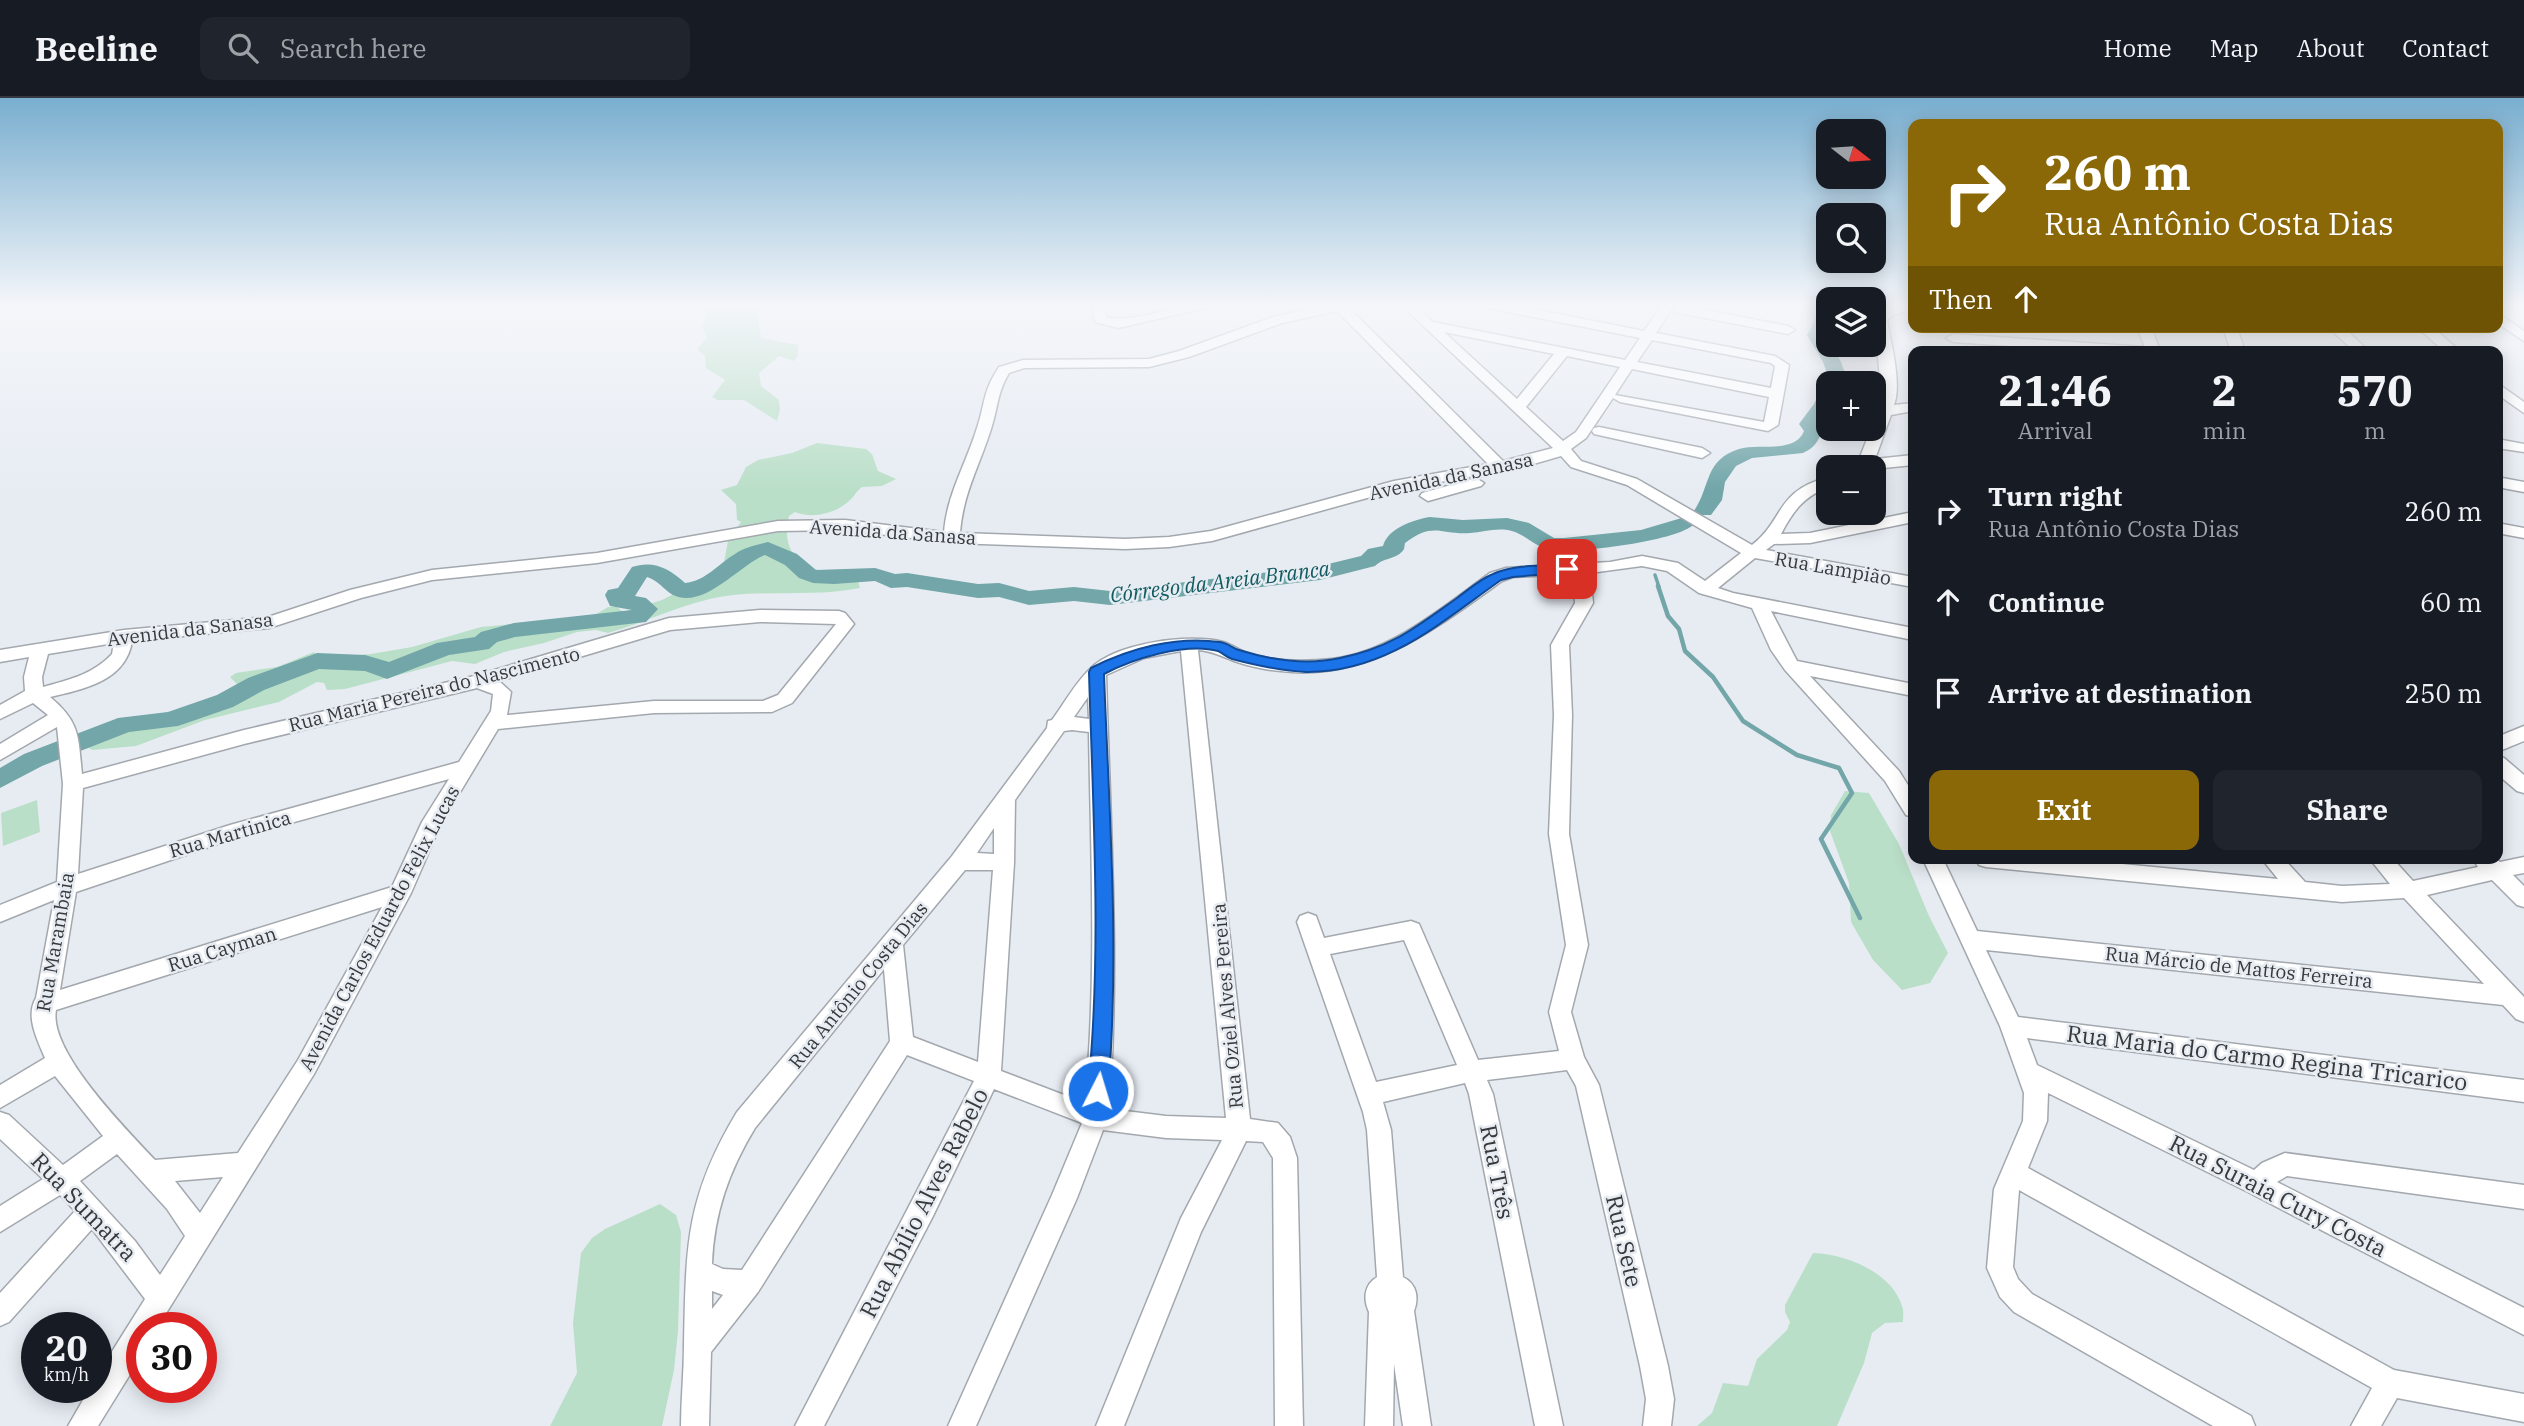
<!DOCTYPE html>
<meta charset="utf-8">
<style>
:root{--surface:#171b24;--page:#20242c;--text:#f1f3f6;--muted:#9ea1a6;--line:#363941;--accent:#8b6807}
body{margin:0;font-family:"IBM Plex Serif",serif;background:var(--page);color:var(--text);height:100vh;display:flex;flex-direction:column;font-size:26px;white-space:nowrap}
*{box-sizing:border-box;margin:0}
p{font-size:23px;color:var(--muted)}
.icon{flex:none;width:38px;height:38px;fill:none;stroke:currentColor;stroke-width:2;stroke-linecap:round;stroke-linejoin:round}
.map{position:relative;flex:1;overflow:hidden}
.drawer{position:absolute;left:1908px;top:248px;width:595px;height:518px;display:flex;flex-direction:column;background:var(--surface);border-radius:14px;box-shadow:0 4px 18px #0003}
.drawer>*{flex:none}
.guide{position:absolute;left:1908px;top:21px;width:595px;height:214px;border-radius:14px;box-shadow:0 4px 18px #0003;background:#8b6807;color:#fff;overflow:hidden}
.needle{width:46px;rotate:107deg}
.buttons{position:absolute;left:1816px;top:21px;display:grid;gap:14px}
.buttons a{display:grid;place-items:center;width:70px;height:70px;border-radius:14px;background:var(--surface);box-shadow:0 4px 18px #0003;font-size:35px}
.speed{position:absolute;left:21px;top:1214px;display:flex;gap:14px;font-size:35px;font-weight:700;text-align:center}
.speed>*{display:grid;place-content:center;width:91px;height:91px;border-radius:50%;background:var(--surface);box-shadow:0 4px 18px #0003;line-height:1}
.speed small{font-size:18px;font-weight:400}
.speed .limit{border:10px solid #d22;background:#fff;color:#111}
.pin{position:absolute;display:grid;place-items:center;width:60px;height:60px;color:#fff;margin:-30px;border-radius:14px;box-shadow:0 4px 10px #0006}
.me{position:absolute;width:77px;margin:-38px;rotate:5deg;stroke-linejoin:round;filter:drop-shadow(0 0 5px #0008)}
.turn{display:flex;align-items:center;gap:24px;height:147px;padding:0 21px;font-size:32px}
.turn .icon{width:91px;height:91px;stroke-width:2.5}
.turn b{display:block;font-size:49px;line-height:60px}
.then{display:flex;align-items:center;height:66px;padding:0 21px;background:#0003;gap:14px;font-size:26px}
.eta{display:flex;justify-content:space-evenly;align-items:center;height:119px;text-align:center}
.eta b{font-size:42px;font-weight:800;line-height:49px}
.action{display:flex;gap:14px;margin-top:auto;padding:14px 21px}
.action a{flex:1;height:80px;border-radius:14px;background:var(--accent);color:#fff;font-size:28px;font-weight:800;line-height:80px;text-align:center}
.action a+a{background:var(--page);color:var(--text)}
ul{padding:0;list-style:none}
li{display:flex;align-items:center;gap:21px;height:91px;padding:0 21px}
li div{flex:1}
li b{display:block;font-size:26px}
li em{font-style:normal}
header{display:flex;align-items:center;gap:42px;box-sizing:border-box;height:98px;padding:0 35px;background:var(--surface);border-bottom:2px solid var(--line)}
header strong{font-size:33px}
nav{display:flex;gap:38px;margin-inline-start:auto;font-size:24px}
.search{width:490px;height:63px;background:var(--page);display:flex;align-items:center;gap:18px;box-sizing:border-box;padding:0 24px;border-radius:14px;color:var(--muted);font-size:26px}
.map>svg:first-child{display:block}
</style>
<header>
<strong>Beeline</strong>
<div class="search"><svg class="icon" aria-label="search" viewBox="0 0 24 24"><circle cx="10" cy="10" r="6"/><path d="M15 15l6 6"/></svg>Search here</div>
<nav><a>Home</a><a>Map</a><a>About</a><a>Contact</a></nav>
</header>
<div class="map">
<svg width="2524" height="1328" viewBox="0 0 2524 1328">
<rect width="100%" height="100%" fill="#e7ecf3"/>
<path fill="#badfc8" d="M715,206H752L757,208L761,240L798,247V257L794,263L779,258L759,275L761,288L779,302L780,312L777,323L744,302H718L712,299L725,282L706,270L705,258L697,251L707,240L702,228L708,212Z
M817,345L866,351L872,356L878,373L896,381L882,388L862,389C856,393 855,398 850,402C836,416 812,421 795,414L789,418C784,440 788,452 803,469L857,479L860,490C816,499 770,492 726,498C685,504 647,524 608,535L596,532L577,534L544,545L504,554L475,566L452,563L345,591L327,592L324,585L317,584L279,604L205,622L136,648L92,652L87,649C105,619 162,618 193,608C209,603 224,596 238,587L230,579L236,575L277,569L314,554L319,560L371,556L412,549L481,529L593,518L608,509H617L623,514L662,502L714,475L724,464L728,443L741,424L737,422L736,406L721,392L737,387L746,369L758,362L792,355Z
M1845,693L1869,695L1899,746L1929,818L1948,855L1930,885L1902,892L1873,862L1851,824L1849,785L1830,733L1831,717Z
M37,702L40,734L3,748L1,715Z
M660,1106L676,1117L681,1134L678,1233L674,1272L662,1328H550L577,1275L573,1225L581,1155L592,1140L605,1131Z
M1813,1155C1845,1156 1892,1174 1902,1208C1904,1212 1903,1220 1903,1224L1885,1225L1872,1235L1864,1265L1837,1328H1697L1712,1315L1723,1285L1748,1288L1757,1261L1787,1232L1790,1224L1785,1214V1207Z"/>
<g fill="none" stroke-linecap="round" stroke-linejoin="round">
<path stroke="#72a6a9" stroke-width="3.5" d="M1655,477L1659,489"/>
<path stroke="#72a6a9" stroke-width="4.5" d="M1658,488L1668,518L1679,531L1685,553L1713,579L1743,623L1797,657L1839,670L1852,695L1821,741L1860,820"/>
<path fill="#72a6a9" fill-rule="evenodd" d="M1823,206H1829V232L1825,237L1841,264L1845,275L1843,285H1829V312L1818,326L1822,333C1818,344 1814,350 1803,355L1752,360L1736,368L1725,384L1722,402L1711,417H1697L1694,413C1711,388 1704,362 1739,351C1759,345 1795,356 1804,333L1799,326L1814,306L1823,288L1827,287V275L1823,264L1807,237C1815,226 1813,216 1823,206Z
M1430,419L1463,422L1507,420L1529,425L1554,440H1564L1641,432L1685,419L1692,421L1695,425C1682,443 1574,456 1550,452C1535,449 1526,437 1512,433C1497,429 1484,434 1470,435C1441,437 1433,423 1405,445L1404,451C1397,462 1384,459 1375,468L1320,482L1110,507L1074,503L1029,507L999,499L978,500L907,489L891,490L875,483L834,486L813,485L799,480L785,467L765,457C740,466 704,512 673,497C664,492 658,482 647,479L635,498L646,500L658,511L646,524L515,539L497,544L489,551L449,557L387,581L365,573L319,571L264,592L233,609L178,628L129,634L42,668L0,690V670L24,656L118,620L168,614L217,597L248,580L309,558L317,555L365,557L389,564L437,545L475,539L481,534L514,525L632,512L610,508L605,497L608,492L618,490L632,469C653,462 669,470 685,485C706,483 718,466 735,456C745,449 756,447 768,444L797,456L816,472L875,470L895,476L907,475L978,486L999,485L1029,493L1074,489L1110,493L1320,468L1361,458L1368,451L1383,448C1388,430 1413,422 1430,419Z"/>
<g stroke="#a3a8ae" stroke-width="3">
<path id="minor" d="M1092,206H1105L1106,219C1134,226 1179,205 1212,206L1210,209L1118,230L1095,224Z
M1332,206H1355L1349,210L1503,363L1553,350L1400,206H1413L1433,224L1625,262L1640,240L1488,210L1481,206H1507L1644,233L1663,206H1675L1656,235L1775,258L1789,267L1778,327L1768,333L1620,304L1613,300L1586,340L1571,351L1581,363L1637,381L1752,447C1785,421 1775,393 1829,379V389C1804,398 1793,413 1781,436L1810,435L1913,414V424L1810,445L1774,446L1766,452L1913,479V489L1755,460L1718,490L1733,495L1913,530V542L1771,513L1797,563L1913,586V598L1810,578L1899,673L1913,695V719L1906,717L1885,683L1785,572L1771,552L1752,510L1699,495L1667,473L1642,468L1590,475L1593,505L1569,547L1572,617L1569,736L1588,847L1571,914L1584,959L1599,987L1668,1268L1674,1301L1671,1328H1643L1646,1301L1640,1268L1576,988L1567,972L1487,982L1493,996L1563,1328H1535L1469,996L1465,985L1383,1004L1391,1032L1403,1179C1417,1186 1419,1200 1414,1213L1431,1328H1403L1394,1266L1393,1328H1365L1369,1214C1363,1201 1364,1187 1377,1179L1367,1032L1363,1014L1297,824L1300,818L1308,815L1316,818L1324,840L1411,823L1419,826L1478,962L1559,953L1549,914L1566,847L1549,736L1554,617L1551,547L1575,505L1573,476L1513,479L1502,483C1435,531 1368,584 1281,573C1265,572 1249,568 1234,563C1221,558 1212,553 1198,552L1250,1021L1278,1025L1290,1039L1297,1060L1303,1328H1275L1273,1060L1263,1044L1246,1043L1201,1134L1124,1328H1096L1181,1120L1222,1042L1166,1040L1103,1032L1077,1100L976,1328H948L1052,1097L1082,1025L994,991L933,1118L824,1328H795L974,983L907,957L758,1194L711,1254L709,1328H681C681,1301 684,1274 684,1247C686,1150 685,1100 737,1014L952,758L1047,630L1048,623L1052,622C1064,606 1075,585 1090,571C1115,545 1189,535 1223,544C1231,546 1239,552 1247,555C1274,564 1304,564 1332,561C1391,554 1443,509 1490,475L1506,470L1610,464L1642,458L1678,465L1705,483L1741,455L1627,387L1571,369L1561,358L1523,369L1396,392L1212,443L1169,449L1125,451L952,445L845,432L778,433L597,465L432,482L361,500L269,530L132,543C126,583 84,591 50,599C81,625 78,639 82,676L244,632L474,578L669,520L760,512L839,513L845,515L854,526L792,605L772,614L654,615L498,631L441,726L411,795L314,976L157,1230H142V1257L98,1328H68L90,1290H96V1279L145,1201L92,1131L9,1224L0,1228V1195L75,1113L60,1097L0,1134V1108L43,1081L0,1041V1014L9,1017L63,1067L103,1038L55,978L0,1010V987L45,960C37,941 25,918 36,900L54,802L0,824V807L57,784L63,686L57,629L0,662V646L48,617L33,605L0,621V607L25,593L24,579L29,559L0,564V552L124,532L268,519L350,492L432,472L597,455L778,423L845,422L944,434C947,396 966,366 977,330C986,303 982,295 999,269L1023,262L1149,261L1179,253L1273,219ZM1337,213L1488,366L1394,383L1211,433L1169,439L1125,441L960,435C963,395 979,369 991,331C998,310 997,295 1009,275L1024,270L1149,269L1189,259L1282,225ZM1444,234L1554,256L1517,301ZM1652,242L1771,265L1775,268L1771,290L1637,264ZM1567,258L1620,269L1576,334L1563,343L1526,309ZM1632,271L1769,299L1764,324L1615,297ZM760,524L836,526L778,597L763,603H654L507,617L511,594L499,583L670,532ZM114,545L112,556C94,576 68,582 43,589L42,579L48,556ZM1181,553L1226,1020L1166,1018L1109,1011C1120,866 1110,721 1106,577L1144,560ZM477,590L493,596L491,613L459,664L230,727L78,776L83,690L244,646ZM1088,599L1089,621L1074,619ZM1072,632L1089,634C1091,758 1097,882 1085,1005L1001,973L1014,765L1015,702L1064,633ZM449,681L422,724L392,789L60,892L76,794L230,742ZM994,730V756L977,755ZM965,772H993L978,964L913,939L903,847ZM382,809L298,962L238,1055L155,1062C127,1032 48,953 56,912ZM1404,842L1457,967L1376,984L1330,856ZM884,871L890,943L742,1172L723,1171L712,1166C714,1115 729,1073 755,1030ZM117,1056L167,1111L185,1138L160,1177L135,1143L80,1083ZM223,1079L200,1115L175,1083ZM712,1193L723,1197L712,1211Z
M1903,206H1913V211L1893,217L1887,222C1891,245 1902,286 1894,307L1913,305V313L1891,317L1875,361L1913,357V367L1874,371L1854,369L1858,364L1871,331H1874V321L1882,301L1874,220L1883,211Z
M1679,207L1788,228L1795,232L1788,236L1674,214V208Z
M2497,215L2524,233V243L2497,225Z
M2137,229H2151L2159,250L2170,254H2098L1953,244L1946,240L1953,236L2145,249Z
M2223,229H2237L2245,254H2231Z
M2328,229H2343L2370,254H2355Z
M2417,229H2432L2461,254H2445Z
M2497,285L2524,304V315L2497,296Z
M1599,329L1702,350L1710,355L1702,360L1594,336L1592,333L1594,330Z
M2497,341L2524,346V354L2497,350Z
M2497,379L2524,384V394L2497,389Z
M1476,380L1484,385L1481,388L1428,403L1420,398L1422,395Z
M2497,425L2524,430V440L2497,435Z
M2524,628V643L2497,654V639Z
M2497,658L2504,660L2524,677V695L2517,693L2497,676Z
M2524,759V775L2513,777L2524,788V809L2517,807L2492,782L2427,797L2524,899V924L2516,921L2503,907L1986,852L2018,919L2524,982V1004L2027,940L2037,967L2254,1072L2262,1065L2285,1055L2524,1087V1111L2287,1078L2277,1084L2524,1210V1237L2248,1094L2048,995L2047,1023L2028,1070L2394,1272L2524,1296V1324L2397,1300L2381,1328H2351L2372,1290L2019,1092L2013,1169L2018,1181L2032,1196L2251,1318L2255,1328H2213L2014,1214L2000,1199L1987,1170L1994,1091L2023,1023L2024,995L2000,928L1923,761H1943L1977,833L2484,886L2404,800L2342,804L1986,769L1979,767L1976,761H2070L2278,781L2262,761H2284L2305,784L2342,788L2390,786L2370,761H2393L2413,783L2478,769L2473,761H2496L2500,764Z"/>
</g>
<use href="#minor" fill="#fff" fill-rule="evenodd"/>
</g>
<linearGradient id="sky" x2="0" y2="1"><stop stop-color="#79aecf"/><stop offset="0.53" stop-color="#f4f6fa"/><stop offset="1" stop-color="#f4f6fa" stop-opacity="0"/></linearGradient>
<rect width="2524" height="392" fill="url(#sky)"/>
<path fill="#1a73e8" stroke="#114b97" stroke-width="2" d="M1567,467L1574,471L1572,474L1513,479L1501,482C1440,525 1385,575 1306,574C1282,573 1255,567 1232,561C1226,559 1223,555 1218,553C1186,544 1132,561 1104,576C1109,714 1120,854 1108,993L1105,999L1098,1001L1091,999L1088,993C1102,854 1093,713 1089,574L1091,570C1130,550 1176,538 1220,544C1228,545 1232,550 1239,552C1271,562 1308,567 1340,560C1391,550 1416,529 1457,500C1468,492 1480,481 1493,476C1515,466 1543,468 1567,467Z"/>
<g text-anchor="middle" stroke-width="5" stroke-linejoin="round" paint-order="stroke">
<g font-size="19" fill="#37393b" stroke="#e7ecf3">
<text transform="translate(1451 378) rotate(-12)" y="7">Avenida da Sanasa</text>
<text transform="translate(893 434) rotate(4)" y="7">Avenida da Sanasa</text>
<text transform="translate(1833 470) rotate(10)" y="7">Rua Lampião</text>
<text transform="translate(190 531) rotate(-7)" y="7">Avenida da Sanasa</text>
<text transform="translate(434 591) rotate(-14)" y="7">Rua Maria Pereira do Nascimento</text>
<text transform="translate(230 736) rotate(-16)" y="7">Rua Martinica</text>
<text transform="translate(379 830) rotate(-62)" y="7">Avenida Carlos Eduardo Felix Lucas</text>
<text transform="translate(55 844) rotate(-80)" y="7">Rua Marambaia</text>
<text transform="translate(222 851) rotate(-17)" y="7">Rua Cayman</text>
<text transform="translate(2239 869) rotate(6)" y="7">Rua Márcio de Mattos Ferreira</text>
<text transform="translate(858 887) rotate(-51)" y="7">Rua Antônio Costa Dias</text>
<text transform="translate(1227 908) rotate(-95)" y="7">Rua Oziel Alves Pereira</text>
</g>
<g font-size="21" font-style="italic" fill="#115a5f" stroke="#e7ecf3">
<text transform="translate(1220 484) rotate(-7)" y="7">Córrego da Areia Branca</text>
</g>
<g font-size="23" fill="#37393b" stroke="#e7ecf3">
<text transform="translate(2267 960) rotate(7)" y="8">Rua Maria do Carmo Regina Tricarico</text>
<text transform="translate(1497 1074) rotate(79)" y="8">Rua Três</text>
<text transform="translate(2278 1098) rotate(27)" y="8">Rua Suraia Cury Costa</text>
<text transform="translate(924 1105) rotate(-63)" y="8">Rua Abílio Alves Rabelo</text>
<text transform="translate(84 1109) rotate(46)" y="8">Rua Sumatra</text>
<text transform="translate(1624 1143) rotate(77)" y="8">Rua Sete</text>
</g>
</g>
</svg>
<div class="buttons">
<a><svg class="needle" viewBox="-14 -14 28 28"><path d="M0-13l5 13h-10z" fill="#e53935"/><path d="M0 13l5-13h-10z" fill="#9ea1a6"/></svg></a>
<a><svg class="icon" aria-label="search" viewBox="0 0 24 24"><circle cx="10" cy="10" r="6"/><path d="M15 15l6 6"/></svg></a>
<a><svg class="icon" aria-label="layers" viewBox="0 0 24 24"><path d="M12 4l9 5-9 5-9-5zM3 14l9 5 9-5"/></svg></a>
<a>+</a>
<a>−</a>
</div>
<div class="speed"><div>20<small>km/h</small></div><div class="limit">30</div></div>
<div class="pin" style="left:1567px;top:471px;background:#d93025"><svg class="icon" aria-label="arrive" viewBox="0 0 24 24"><path d="M6 21V4h12l-3 4 3 4H6"/></svg></div>
<svg class="me" style="left:1098px;top:993px" viewBox="-20 -20 40 40"><circle r="17" fill="#1a73e8" stroke="#fff" stroke-width="3"/><path d="M0-11L8 9 0 5-8 9z" fill="#fff"/></svg>
<div class="guide">
<div class="turn"><svg class="icon" aria-label="right" viewBox="0 0 24 24"><path d="M7 20v-9h11M14 6l5 5-5 5"/></svg><div><b>260 m</b>Rua Antônio Costa Dias</div></div>
<div class="then">Then<svg class="icon" aria-label="ahead" viewBox="0 0 24 24"><path d="M12 20V5M6 11l6-6 6 6"/></svg></div>
</div>
<section class="drawer">
<div class="eta">
<div><b>21:46</b><p>Arrival</p></div>
<div><b>2</b><p>min</p></div>
<div><b>570</b><p>m</p></div>
</div>
<ul>
<li><svg class="icon" aria-label="right" viewBox="0 0 24 24"><path d="M7 20v-9h11M14 6l5 5-5 5"/></svg><div><b>Turn right</b><p>Rua Antônio Costa Dias</p></div><em>260 m</em></li>
<li><svg class="icon" aria-label="ahead" viewBox="0 0 24 24"><path d="M12 20V5M6 11l6-6 6 6"/></svg><div><b>Continue</b></div><em>60 m</em></li>
<li><svg class="icon" aria-label="arrive" viewBox="0 0 24 24"><path d="M6 21V4h12l-3 4 3 4H6"/></svg><div><b>Arrive at destination</b></div><em>250 m</em></li>
</ul>
<div class="action"><a>Exit</a><a>Share</a></div>
</section>
</div>
